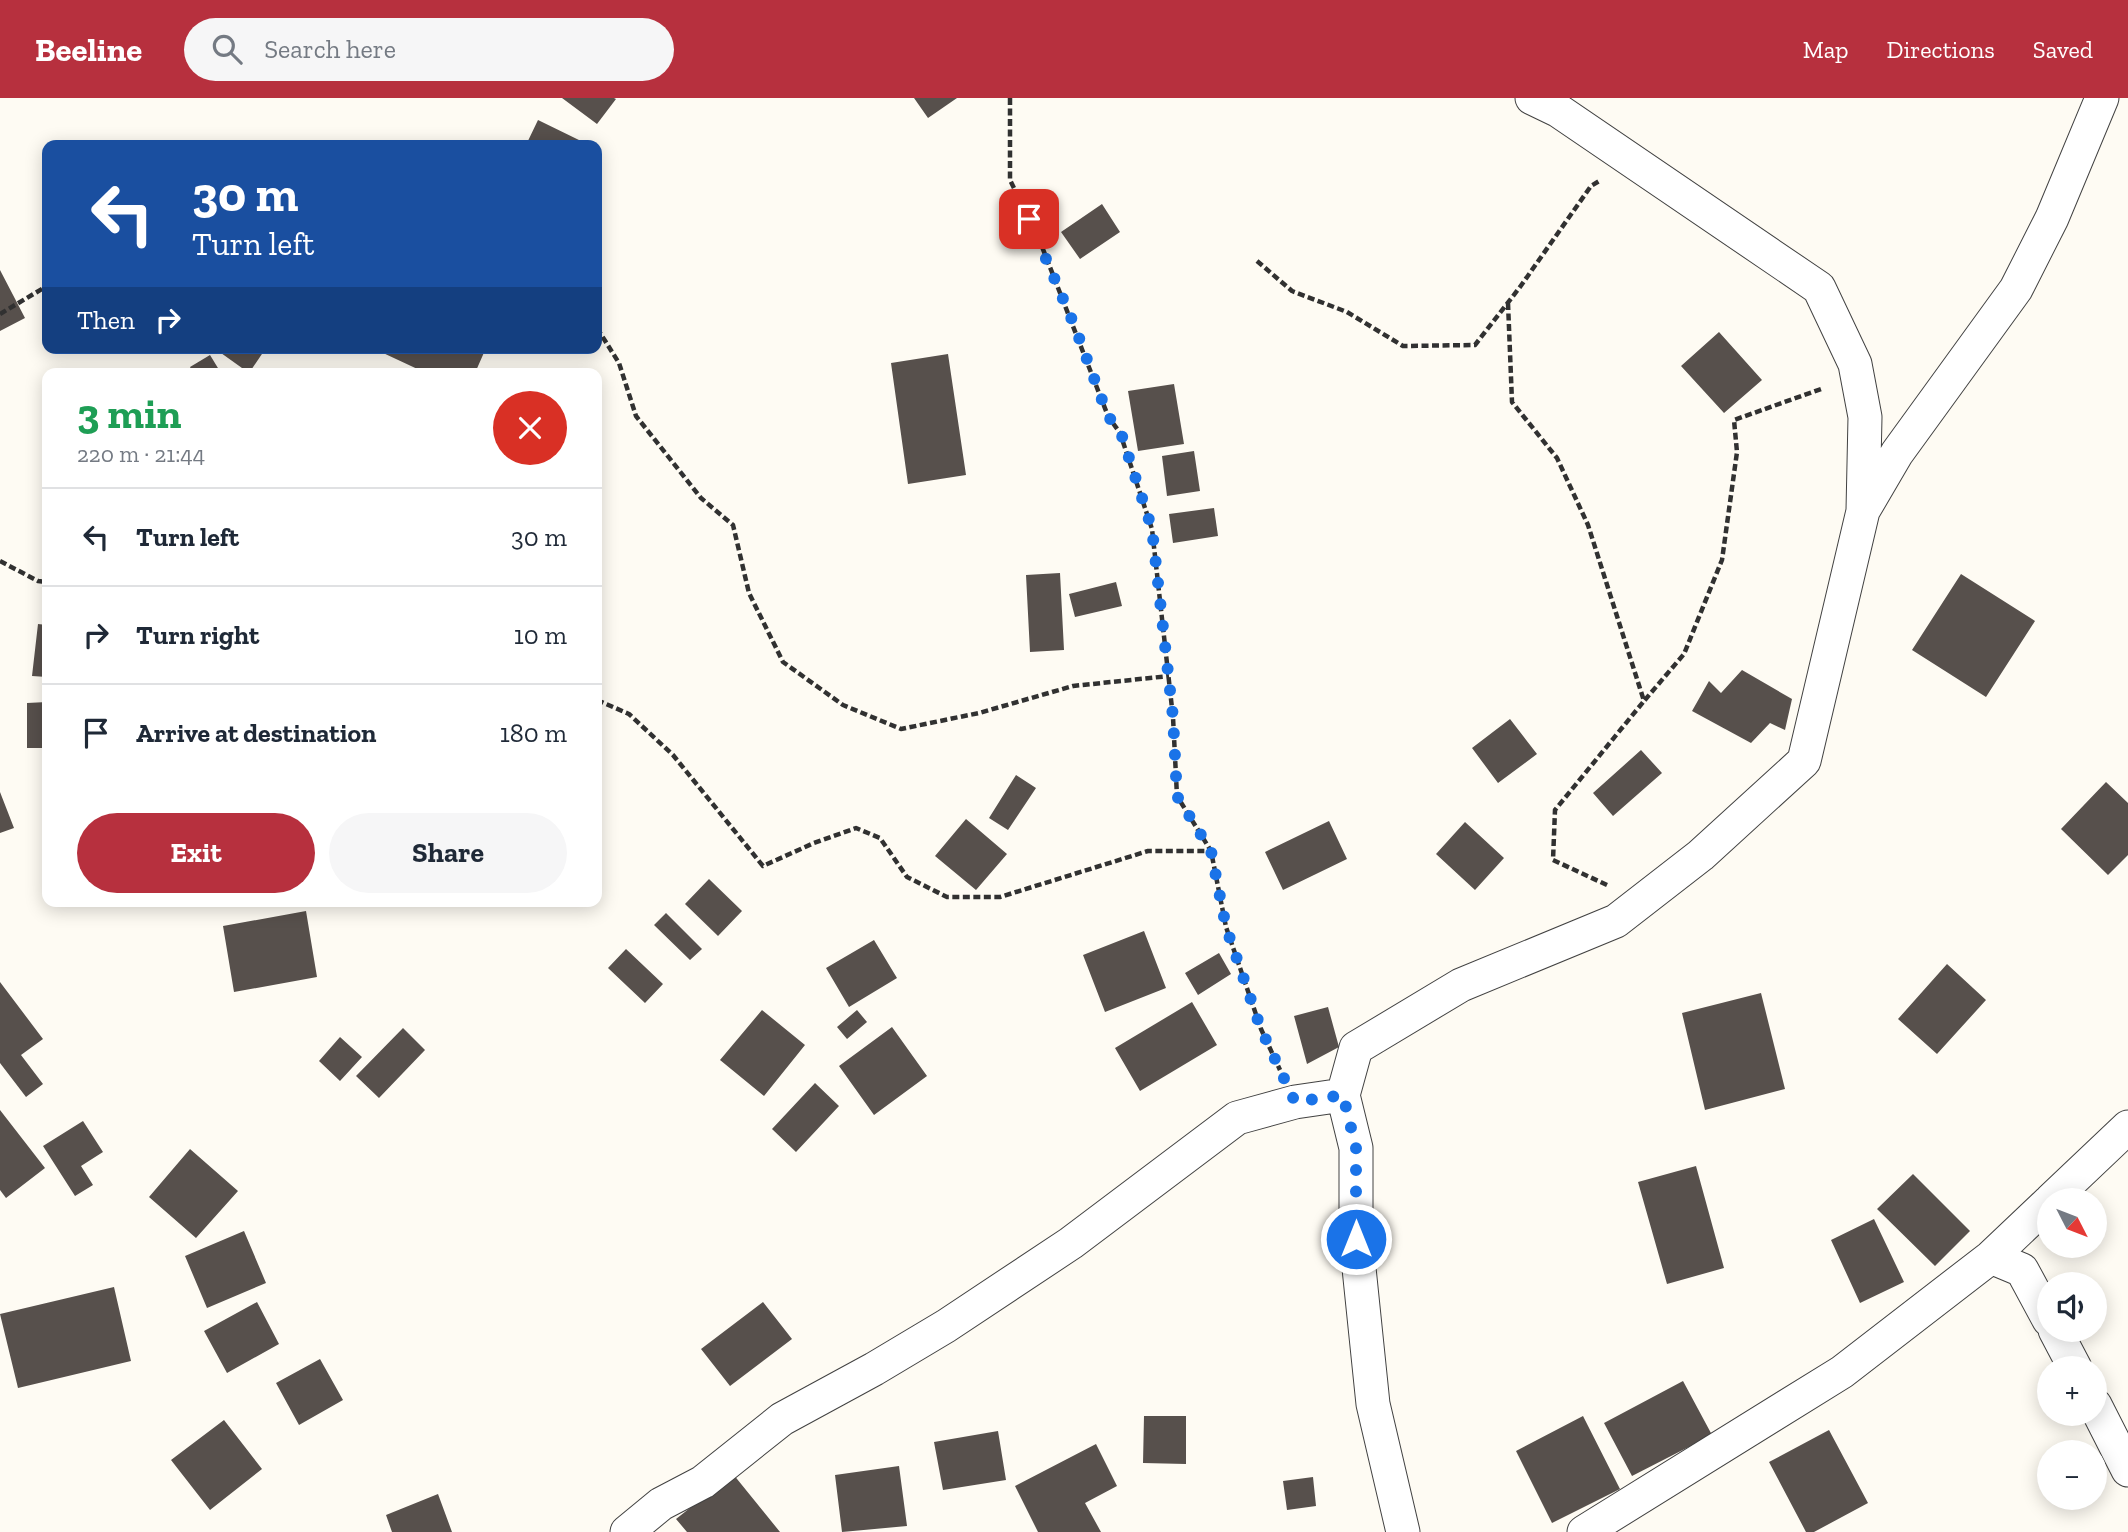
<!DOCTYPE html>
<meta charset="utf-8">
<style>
:root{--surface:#fff;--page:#f6f6f7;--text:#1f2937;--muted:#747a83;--line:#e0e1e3;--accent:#b7303e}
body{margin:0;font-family:"Zilla Slab",serif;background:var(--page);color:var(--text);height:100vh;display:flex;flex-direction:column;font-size:26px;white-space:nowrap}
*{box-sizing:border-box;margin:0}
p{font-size:23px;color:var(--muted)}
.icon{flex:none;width:38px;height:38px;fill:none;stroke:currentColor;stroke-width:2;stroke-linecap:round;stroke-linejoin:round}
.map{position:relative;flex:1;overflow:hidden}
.side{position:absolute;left:42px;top:270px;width:560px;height:539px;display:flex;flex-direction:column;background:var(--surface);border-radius:14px;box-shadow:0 4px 18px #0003}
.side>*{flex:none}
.banner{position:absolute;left:42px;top:42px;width:560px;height:214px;border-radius:14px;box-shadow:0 4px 18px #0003;background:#1a4fa0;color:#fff;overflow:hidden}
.needle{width:46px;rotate:132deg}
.controls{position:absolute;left:2037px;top:1090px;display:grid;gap:14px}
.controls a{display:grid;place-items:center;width:70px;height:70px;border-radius:50%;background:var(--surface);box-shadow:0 4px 18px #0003;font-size:35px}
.pin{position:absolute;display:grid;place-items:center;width:60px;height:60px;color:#fff;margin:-30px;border-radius:14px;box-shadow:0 4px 10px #0006}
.me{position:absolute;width:77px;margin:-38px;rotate:0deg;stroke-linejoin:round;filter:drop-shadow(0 0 5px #0008)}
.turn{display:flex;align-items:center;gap:24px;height:147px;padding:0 35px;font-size:32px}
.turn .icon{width:91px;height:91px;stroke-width:2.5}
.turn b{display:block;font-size:49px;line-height:60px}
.then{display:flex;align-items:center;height:66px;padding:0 35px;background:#0003;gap:14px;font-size:26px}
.round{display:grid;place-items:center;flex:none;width:74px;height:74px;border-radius:37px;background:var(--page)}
.headline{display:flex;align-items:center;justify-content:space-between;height:119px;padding:0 35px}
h1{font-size:42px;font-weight:800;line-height:52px;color:#1e9e55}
.action{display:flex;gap:14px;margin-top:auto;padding:14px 35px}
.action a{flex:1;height:80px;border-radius:42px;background:var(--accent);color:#fff;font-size:28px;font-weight:800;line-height:80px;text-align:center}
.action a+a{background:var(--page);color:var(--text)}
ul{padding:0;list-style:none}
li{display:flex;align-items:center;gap:21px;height:98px;padding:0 35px;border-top:2px solid var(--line)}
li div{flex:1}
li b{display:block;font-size:26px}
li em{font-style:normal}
header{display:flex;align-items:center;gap:42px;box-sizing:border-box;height:98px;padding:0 35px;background:var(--accent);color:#fff}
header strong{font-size:33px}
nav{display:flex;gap:38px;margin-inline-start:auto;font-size:24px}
.search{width:490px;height:63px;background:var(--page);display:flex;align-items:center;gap:18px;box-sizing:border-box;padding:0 24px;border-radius:38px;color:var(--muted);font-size:26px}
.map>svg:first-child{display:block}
</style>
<header>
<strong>Beeline</strong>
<div class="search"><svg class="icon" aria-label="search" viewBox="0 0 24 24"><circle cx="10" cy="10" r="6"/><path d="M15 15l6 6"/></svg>Search here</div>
<nav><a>Map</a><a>Directions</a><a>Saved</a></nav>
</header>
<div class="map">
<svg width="2128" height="1434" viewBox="0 0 2128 1434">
<rect width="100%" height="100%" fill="#fefbf3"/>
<path fill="#57504c" d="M562,0H614L616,1L597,26Z
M914,0H957L928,20Z
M538,22L581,43L579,47H526Z
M1102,106L1120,134L1080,161L1061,134Z
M0,172L25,220L0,233Z
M1719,234L1762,282L1724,315L1681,268Z
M214,250H266L249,275Z
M383,250H486L475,275H426L381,254Z
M948,256L966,377L908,386L891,265Z
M210,257L221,275H193L190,269Z
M1174,286L1184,346L1138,353L1128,293Z
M1194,353L1200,393L1167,398L1162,358Z
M1214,410L1218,438L1173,445L1169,416Z
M1060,475L1064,552L1030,554L1026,477Z
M1961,476L2035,523L1986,599L1912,552Z
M1116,484L1122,508L1075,519L1069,496Z
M38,526L47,527V579L32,578Z
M1742,572L1792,601L1785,632L1770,625L1751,645L1692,613L1709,583L1721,595Z
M47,604V650H27V605Z
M1510,621L1537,656L1498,685L1472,650Z
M1641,652L1662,675L1613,718L1593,695Z
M1016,677L1036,690L1008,732L989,720Z
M2106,684L2128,705V757L2108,777L2061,731Z
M0,694L14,730L0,735Z
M966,721L1007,756L976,792L935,758Z
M1329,723L1347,761L1283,792L1265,754Z
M1465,724L1504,760L1475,792L1436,756Z
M709,781L742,813L718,838L685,806Z
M306,813L317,879L234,894L223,828Z
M666,815L702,851L690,862L654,827Z
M1144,833L1166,890L1105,914L1083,857Z
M874,842L897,880L849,909L826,870Z
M626,851L663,886L645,905L608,870Z
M1219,855L1231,876L1198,897L1185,875Z
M1947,866L1986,902L1937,956L1898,921Z
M0,884L43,941L21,957L43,986L26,999L0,965Z
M1761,895L1785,991L1705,1012L1682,915Z
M1192,904L1217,947L1140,993L1115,950Z
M1328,909L1339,949L1307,966L1294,918Z
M762,912L805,947L764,998L720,962Z
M857,912L867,924L847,941L837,929Z
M892,929L927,978L874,1017L839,968Z
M403,930L425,952L379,1000L356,978Z
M340,939L362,959L340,983L319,963Z
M815,985L839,1008L796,1054L772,1031Z
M0,1012L45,1070L6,1100L0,1092Z
M83,1023L103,1054L81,1068L93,1087L75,1098L43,1048Z
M190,1051L238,1093L196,1140L149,1099Z
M1696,1068L1724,1170L1667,1186L1638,1084Z
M1913,1076L1970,1133L1935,1168L1877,1111Z
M1874,1121L1904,1184L1860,1205L1831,1142Z
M244,1133L266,1185L207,1210L185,1158Z
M114,1189L131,1263L18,1290L0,1216Z
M257,1204L279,1246L227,1275L204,1233Z
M763,1204L792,1241L730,1288L701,1251Z
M320,1261L343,1302L299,1327L276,1285Z
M1683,1283L1712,1337L1632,1378L1604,1325Z
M1144,1318H1186V1366L1143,1365Z
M1583,1318L1620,1391L1552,1425L1516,1353Z
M224,1322L262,1371L210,1412L171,1362Z
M1829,1332L1868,1405L1814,1434H1806L1769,1364Z
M998,1333L1006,1382L943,1392L934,1344Z
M1096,1346L1117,1388L1085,1405L1101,1434H1038L1015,1388Z
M899,1368L907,1428L842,1434L835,1377Z
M733,1376L780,1434H687L676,1421Z
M1313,1379L1316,1408L1287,1412L1283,1383Z
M438,1396L452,1434H392L386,1417Z"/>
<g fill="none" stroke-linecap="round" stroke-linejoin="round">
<g stroke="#424242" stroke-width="35">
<path id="street" d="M1532,0L1559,13L1819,190L1855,266L1865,319L1863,412
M2051,1102L2128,1029
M1991,1159L2022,1172L2049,1222
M2055,1232L2075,1270
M2095,1307L2128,1372
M627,1434L661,1406L703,1384L782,1321L874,1271L946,1228L1071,1145L1237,1020L1295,1004L1343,997
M1403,1434L1373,1306L1356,1141V1050L1343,997L1356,950L1461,887L1616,823L1701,757L1804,663L1863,413L1897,355L2016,191L2052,120L2102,0
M1584,1434L1842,1274L1991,1159L2049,1104"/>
</g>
<path stroke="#313131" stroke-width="4.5" stroke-dasharray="7 3.5" stroke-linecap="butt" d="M1010,0V82L1039,141L1108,318L1120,335L1152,431L1173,619L1177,698L1211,753L1226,829L1261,931L1280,972
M1257,163L1292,193L1347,214L1403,248L1475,247L1520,189L1591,88L1601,82
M1508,205L1512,304L1557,360L1588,427L1644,603L1684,556L1722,462L1737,354L1734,322L1824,290
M0,216L47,188
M597,230L619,265L636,318L701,400L733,427L749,495L783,564L843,607L901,631L979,615L1073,588L1169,578
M0,463L38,483L47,484
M597,602L629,616L673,657L763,768L814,745L856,730L880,740L907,779L947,799H1000L1148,753H1210
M1607,787L1553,762L1555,712L1644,603"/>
<use href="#street" stroke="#fff" stroke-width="33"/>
</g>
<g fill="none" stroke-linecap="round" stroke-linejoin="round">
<path stroke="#1a73e8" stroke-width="12" stroke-dasharray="0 21.6" d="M1029,121L1075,229L1108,318L1121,335L1152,431L1173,619L1177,698L1211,753L1226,829L1261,931L1295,1004L1343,997L1356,1050V1141"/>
</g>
</svg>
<div class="controls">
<a><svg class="needle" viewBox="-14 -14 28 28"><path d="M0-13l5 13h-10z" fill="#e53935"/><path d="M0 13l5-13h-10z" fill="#747a83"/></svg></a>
<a><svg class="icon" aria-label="sound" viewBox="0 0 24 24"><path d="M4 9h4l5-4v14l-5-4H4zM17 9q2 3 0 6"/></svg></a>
<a>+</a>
<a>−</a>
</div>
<div class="pin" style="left:1029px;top:121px;background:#d93025"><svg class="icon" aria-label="arrive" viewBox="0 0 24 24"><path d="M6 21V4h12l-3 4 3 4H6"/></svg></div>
<svg class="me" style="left:1356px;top:1141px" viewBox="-20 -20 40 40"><circle r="17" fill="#1a73e8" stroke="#fff" stroke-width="3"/><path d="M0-11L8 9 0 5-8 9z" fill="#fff"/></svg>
<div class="banner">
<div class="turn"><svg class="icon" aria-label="left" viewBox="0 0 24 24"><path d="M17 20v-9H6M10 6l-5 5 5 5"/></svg><div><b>30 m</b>Turn left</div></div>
<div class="then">Then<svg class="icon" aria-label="right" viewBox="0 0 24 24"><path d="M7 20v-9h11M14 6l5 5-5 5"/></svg></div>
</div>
<section class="side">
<div class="headline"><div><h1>3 min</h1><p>220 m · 21:44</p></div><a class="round" style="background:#d93025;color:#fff"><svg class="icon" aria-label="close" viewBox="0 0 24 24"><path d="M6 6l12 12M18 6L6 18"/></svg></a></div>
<ul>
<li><svg class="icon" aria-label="left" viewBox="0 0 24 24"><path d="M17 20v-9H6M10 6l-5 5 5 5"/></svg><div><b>Turn left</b></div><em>30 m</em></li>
<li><svg class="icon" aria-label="right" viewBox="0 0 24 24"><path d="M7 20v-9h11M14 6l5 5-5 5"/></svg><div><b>Turn right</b></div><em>10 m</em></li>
<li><svg class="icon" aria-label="arrive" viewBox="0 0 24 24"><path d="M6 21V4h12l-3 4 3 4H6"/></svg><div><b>Arrive at destination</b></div><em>180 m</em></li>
</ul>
<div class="action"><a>Exit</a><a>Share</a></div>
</section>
</div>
